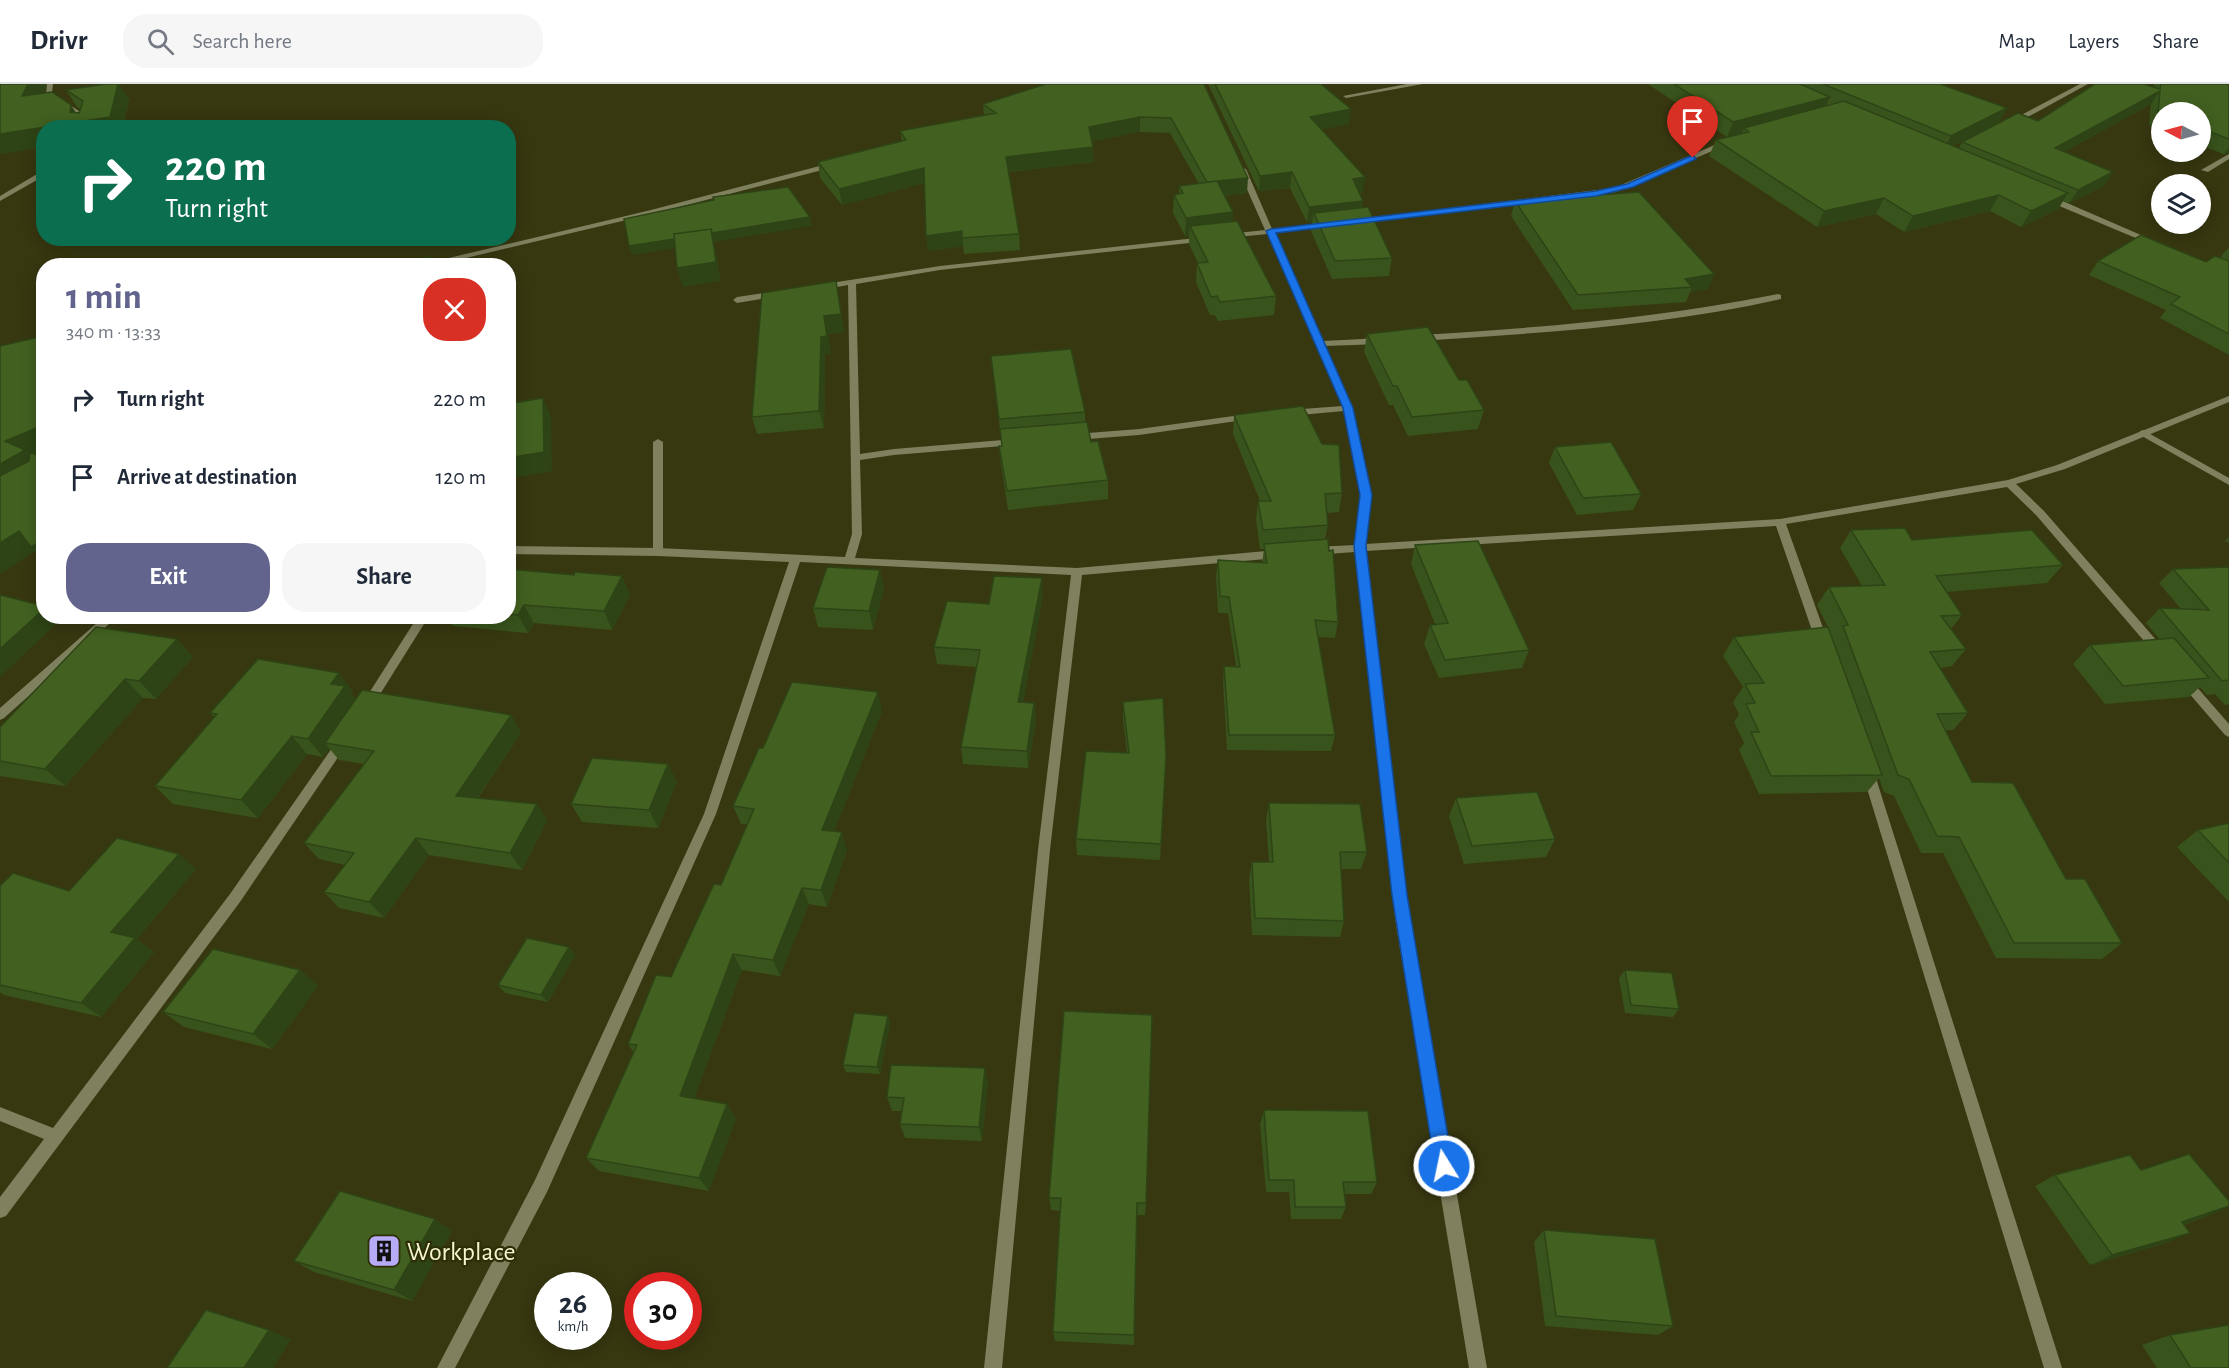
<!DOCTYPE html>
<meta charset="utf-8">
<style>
:root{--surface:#fff;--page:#f6f6f7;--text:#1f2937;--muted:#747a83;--line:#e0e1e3;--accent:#63648e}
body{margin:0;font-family:"Alegreya Sans",sans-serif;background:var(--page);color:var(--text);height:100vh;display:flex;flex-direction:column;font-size:22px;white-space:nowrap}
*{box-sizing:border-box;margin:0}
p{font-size:20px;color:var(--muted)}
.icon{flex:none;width:33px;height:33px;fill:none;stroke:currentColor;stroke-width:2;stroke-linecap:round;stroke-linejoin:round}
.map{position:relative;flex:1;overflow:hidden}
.panel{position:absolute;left:36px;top:174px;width:480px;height:366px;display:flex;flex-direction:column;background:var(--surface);border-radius:24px;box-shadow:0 3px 15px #0003}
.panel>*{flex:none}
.top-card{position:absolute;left:36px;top:36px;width:480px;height:126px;border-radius:24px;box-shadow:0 3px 15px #0003;background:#0b6e4f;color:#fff;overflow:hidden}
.needle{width:39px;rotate:276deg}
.buttons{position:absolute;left:2151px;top:18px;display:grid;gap:12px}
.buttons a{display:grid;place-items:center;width:60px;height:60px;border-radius:50%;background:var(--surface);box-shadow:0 3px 15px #0003;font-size:30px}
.speed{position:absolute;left:534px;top:1188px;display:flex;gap:12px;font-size:30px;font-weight:700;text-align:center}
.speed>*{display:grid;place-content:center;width:78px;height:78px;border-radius:50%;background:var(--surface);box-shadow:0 3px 15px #0003;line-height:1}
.speed small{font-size:15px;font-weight:400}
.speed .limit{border:9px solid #d22;background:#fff;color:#111}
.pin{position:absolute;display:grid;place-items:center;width:51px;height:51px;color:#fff;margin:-62px -26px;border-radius:50% 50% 50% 0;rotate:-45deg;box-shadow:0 0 6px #0007}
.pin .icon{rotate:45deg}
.me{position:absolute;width:66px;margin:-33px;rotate:350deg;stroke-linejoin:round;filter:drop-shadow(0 0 4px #0008)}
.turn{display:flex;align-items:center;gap:21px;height:126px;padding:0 30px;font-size:27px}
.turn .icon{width:78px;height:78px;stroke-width:2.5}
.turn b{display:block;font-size:42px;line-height:51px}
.round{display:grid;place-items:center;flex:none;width:63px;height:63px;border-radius:24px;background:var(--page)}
.head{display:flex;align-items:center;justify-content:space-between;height:102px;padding:0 30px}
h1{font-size:36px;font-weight:600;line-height:45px;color:var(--accent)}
.action{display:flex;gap:12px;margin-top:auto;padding:12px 30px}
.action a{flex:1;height:69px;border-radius:24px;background:var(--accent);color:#fff;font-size:24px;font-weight:600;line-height:69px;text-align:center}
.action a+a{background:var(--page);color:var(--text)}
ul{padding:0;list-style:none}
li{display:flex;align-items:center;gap:18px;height:78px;padding:0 30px}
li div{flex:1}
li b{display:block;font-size:22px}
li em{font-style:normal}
header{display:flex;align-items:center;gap:36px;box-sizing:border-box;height:84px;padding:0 30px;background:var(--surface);border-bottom:2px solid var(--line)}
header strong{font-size:28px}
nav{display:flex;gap:33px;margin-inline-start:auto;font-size:21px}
.search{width:420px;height:54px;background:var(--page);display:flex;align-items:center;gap:15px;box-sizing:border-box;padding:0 21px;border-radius:24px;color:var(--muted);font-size:22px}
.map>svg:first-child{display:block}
</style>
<header>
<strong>Drivr</strong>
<div class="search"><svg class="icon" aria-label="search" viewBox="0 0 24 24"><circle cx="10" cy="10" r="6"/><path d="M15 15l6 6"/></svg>Search here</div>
<nav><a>Map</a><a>Layers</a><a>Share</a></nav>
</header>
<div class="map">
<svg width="2229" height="1284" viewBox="0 0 2229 1284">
<rect width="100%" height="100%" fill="#373810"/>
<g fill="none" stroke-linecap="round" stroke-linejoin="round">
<path fill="#7e805e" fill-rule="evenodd" d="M47,0H53L51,18L68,20L92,35L90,44H83L85,38L64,23L45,21Z
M44,86V92L0,117V112Z
M2143,346L2229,394V401L2140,351V347Z
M658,355L663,358V468L658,472L653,468V358Z"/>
<path fill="#7e805e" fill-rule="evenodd" d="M1407,0H1423L1346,14L1343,12Z
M2080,0H2088L2015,40L2008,38Z
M1724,57L1731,59L1616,108L1360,139L1356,137L1360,135L1614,104Z
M2229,70V75L2208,88L2201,86Z
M835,78H838V82L652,130L432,182H415L651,126Z
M1239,83L1246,85L1272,145L1327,139L1331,141L1327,143L1275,149L1323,257L1381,254L1385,257L1381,260L1325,262L1353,324L1371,411L1365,460L1780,435L2008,396L2057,381L2229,312V318L2065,385L2016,400L2044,427L2164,565L2166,568L2160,572L2156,571L2036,431L2007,403L1786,440L1828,558L1822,562L1816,558L1776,442L1366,467L1409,834L1487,1284H1469L1395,834L1355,468L1314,471L1309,467L1314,463L1355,461L1361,411L1344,327L1289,332L1284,329L1289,326L1342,322L1267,150L1228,154L1224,152L1228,150L1265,146L1238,85Z
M2045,112H2051L2157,158L2150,160L2045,116Z
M1205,153H1208V157L940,186L856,200L860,370L894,365L1015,355L1020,358L1015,361L894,371L860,376L862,450L855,474L1077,484L1279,466L1284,470L1279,474L1082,491L1050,766L1002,1284H984L1038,766L1071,491L800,478L716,730L547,1108L455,1284H437L535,1096L704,730L789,478L658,472L508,470V462L658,464L845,473L852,450L848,201L821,206L817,203L818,201L940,182Z
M777,207L781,210L780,212L737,219L733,216L737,213Z
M1778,210L1781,211V215C1663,242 1540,249 1419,257L1415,254L1419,251C1540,244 1659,234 1778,210Z
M1248,330L1251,331V335L1139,351L1075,356L1070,353L1075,350L1139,345Z
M105,532H118L4,634L0,636V624Z
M418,532H429L372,623H364L362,620L364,617Z
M2185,593L2189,594L2229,640V653L2225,651L2181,600L2179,597L2181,594Z
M343,652L347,654L349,657L347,660L240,818L6,1132L0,1134V1113L44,1055L0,1037V1023L53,1044L230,810L339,654Z
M1868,683L1872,684L1874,688L2062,1284H2044L1862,688L1864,684Z"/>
</g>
<path fill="#39531c" d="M0,0H47L43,9L75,28L79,29L80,25L77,23L66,6L106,0H119L129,15L123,44H44V63L0,70Z
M1204,0L1247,109L1224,112L1233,128L1232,137L1276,212L1274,231L1218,237L1215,231H1210L1196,198L1197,179H1198L1189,160V151L1185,152L1173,129L1174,111L1179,110V102L1199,100L1170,49L1140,48L1092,57L1094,78L1009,88L1019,150L1020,166L964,170L963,162L928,167L924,99L842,121L820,94L818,78L902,57L900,47L984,32L983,20Z
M1208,0H1321L1349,40L1322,45L1363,108L1360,109L1362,123L1392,174L1389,192L1332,195L1311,147L1312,137L1307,138L1290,104L1259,107Z
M1648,0H1940L1999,38L1953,62L1959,64L1962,58L2154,3V0H2229V68L2224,70L2200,61V28H2162V46L2149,41L2151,20L2064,68L2104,102L2069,119L2063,117L2058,125L2021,143L1990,127L1904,148L1876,130L1817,143L1709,72L1716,56L1742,49L1727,53Z
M1515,117L1714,190L1708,205L1690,208L1686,218L1573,226L1511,132Z
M2229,164V271L2160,234L2166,226L2089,191L2098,177L2206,178L2220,174L2226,166Z
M836,197L844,248L828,250L831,270H825L824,344L757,350L752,333Z
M1367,250L1484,326L1478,345L1408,352L1393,321H1389L1364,268Z
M991,272L1085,328V339L1091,358L1108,396V415L1008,426L1001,381L999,362H1002Z
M1234,331L1342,409L1339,428L1327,429L1328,441L1325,455L1329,467L1338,538L1335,554L1318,553L1335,651L1331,667L1227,666L1223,598L1224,582H1236L1228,529H1218L1216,492L1218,476L1262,479L1264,465H1260L1256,436L1258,417H1260L1233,350Z
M1555,363L1641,410L1633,426L1577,431L1549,379Z
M1851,446L2063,481L2047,499L1947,508L1962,531L1951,545L1966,565L1952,582L1940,584L1968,629L1953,646H1945L1972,698L2066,795L2122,859L2102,875L1996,874L1943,769H1921L1894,712L1884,708L1879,694L1867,708L1759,710L1739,666L1744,659L1734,638L1739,630L1733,618L1743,603L1723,572L1734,553L1828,543L1817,521L1829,503L1862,502L1840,464Z
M2229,453V459L2225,457Z
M1415,461L1529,566L1522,584L1439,594L1424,560L1430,541L1435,540L1411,480Z
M2229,483V620L2225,621L2215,610L2207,611L2200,603L2189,613L2105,620L2073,580L2090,561L2160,556L2146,539L2160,524L2181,525L2159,499L2173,485Z
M508,485L574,491L622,492L630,511L612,546L534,539L528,549L453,542L447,532H508Z
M884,504L873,546L818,543L813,524Z
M1043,512L1023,618L1034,619L1036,636L1028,684L963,680L961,663L976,583L937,580L934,563L989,520Z
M177,555L193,573L156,615L143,614L65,702L0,692V643Z
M353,608L351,610L355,615L511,631L521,649L478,714L537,720L547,737L522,786L429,771L384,834L339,824L324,808L345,781L319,775L304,759L364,680L339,676L329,664L323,673L307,670L258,734L173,720L155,702L214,633L210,629Z
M1123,618L1166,672L1160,776L1077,771L1076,755L1127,669L1123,634Z
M882,627L834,747L847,766L827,823L809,820L780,892L742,886L694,1014L727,1020L736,1034L709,1107L599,1087L586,1074L634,969L628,960L671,893L721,801L747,740H741L733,722L763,664Z
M677,698L658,744L582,738L571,720Z
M1456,714L1555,755L1546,773L1464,780L1449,732Z
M1269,719L1367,768L1361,785H1341L1344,837L1340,853L1252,851L1249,795L1252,778H1269L1266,736Z
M2229,739V818L2177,763L2198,746Z
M196,785L137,855L154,868L101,933L4,911L0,908V802L69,807Z
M569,863L575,871L548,918L505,909L498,901Z
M300,886L318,902L272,965L184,943L163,928Z
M1625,886L1679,925L1673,933L1625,929L1619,894Z
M888,932L890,939L880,990L846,988L843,981Z
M988,998L982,1057L905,1054L900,1040L902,1027H892L887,1013Z
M1264,1026L1377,1098L1371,1110H1345L1346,1123L1341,1135H1291L1289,1108H1266L1260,1040Z
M2141,1086L2208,1132L2183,1141L2166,1159L2090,1181L2035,1102L2055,1091Z
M1049,1114L1146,1119L1145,1131H1137L1134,1261L1055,1257L1053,1248L1060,1127L1051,1126Z
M435,1135L452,1147L412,1217L314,1188L294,1177Z
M1544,1146L1673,1242L1658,1251L1545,1242L1534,1158Z
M2170,1251L2229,1284H2157L2142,1261Z"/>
<path fill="#2e4416" d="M28,0H47L34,30L22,12Z
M118,0H119L129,15L123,44H44V63L0,70V50L70,28L71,21L81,37Z
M2160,7L2151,20L2046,78L2055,64Z
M1830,13L1823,27L1744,44L1742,49L1727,53L1733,38Z
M2007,24L1999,38L1943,67L1951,52Z
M1351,25L1349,40L1309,48L1310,33Z
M1140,33V48L1089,58V43Z
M1093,63L1094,78L1007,88L1006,73Z
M2229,63V68L2224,70Z
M924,84L926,99L842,121L839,105Z
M1292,88L1290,104L1259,107L1260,92Z
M2113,88L2104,102L2069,119L2078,106Z
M1365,93L1363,108L1351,110L1353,95Z
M1248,94L1247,109L1207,114V98Z
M2068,109L2058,125L2021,143L2031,127Z
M1999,111L1990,127L1904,148L1913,132Z
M1884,114L1876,130L1817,143L1824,127Z
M1363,117L1361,132L1314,129L1312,137L1307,138L1309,123Z
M1233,128L1232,147L1190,142L1189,151L1185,152L1186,134Z
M810,133L812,142L714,158L721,197L683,203L677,184L713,158L632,171L629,162Z
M962,147L963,162L928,167L926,152Z
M1714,190L1708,205L1690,208L1692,203L1685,195Z
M836,197L844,248L828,250L831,270H825L824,344L819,327L821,253L824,232Z
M543,314L551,333L552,387L508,395V374Z
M44,341V367L30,372L41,385L0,409V380L5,357Z
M19,447L44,455V476L35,467L0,490V459Z
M880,486L884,504L873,546L869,527Z
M622,492L630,511L612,546L604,527Z
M1042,494L1043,512L1020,635L1018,618Z
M524,521L534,539L528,549L518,531Z
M44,525V532H55L59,537L0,593V565Z
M177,555L193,573L156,615L139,597Z
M339,589L353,608L351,610L359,621L325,659L329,664L323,673L308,655L331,600Z
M125,595L143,614L65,702L45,685Z
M878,608L882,627L828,763L822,746Z
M1034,619L1036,636L1028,684L1027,667Z
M511,631L521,649L468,728L456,712Z
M292,652L307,670L258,734L241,716Z
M668,680L677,698L658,744L649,726Z
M537,720L547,737L522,786L510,769Z
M842,748L847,766L827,823L821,806Z
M416,754L429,771L384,834L369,818Z
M179,770L196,785L137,855L154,868L101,933L81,919L111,848Z
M802,804L809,820L780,892L773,876Z
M569,863L575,871L548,918L541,911Z
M733,870L742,886L690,1026L680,1012Z
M300,886L318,902L272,965L253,950Z
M888,932L890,939L880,990L877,983Z
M985,984L988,998L982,1057L979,1043Z
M727,1020L736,1034L709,1107L699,1094Z
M2229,1123L2208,1132L2158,1149L2182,1138Z
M435,1135L452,1147L412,1217L394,1206Z
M2190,1149L2166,1159L2090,1181L2112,1171Z
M269,1246L291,1255L273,1284H244Z"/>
<path fill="#426120" stroke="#2e4416" stroke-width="1.5" d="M0,0H28L22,12L52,8L71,21L70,28L79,29L83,17L66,6L106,0H118L110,33L0,50Z
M1046,0H1204L1248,94L1207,98L1171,34L1140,33L1089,43L1093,63L1006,73L1019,150L962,154V147L926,152L924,84L839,105L818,78L906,56L900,47L996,29L983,20Z
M1215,0H1321L1351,25L1310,33L1365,93L1353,95L1363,117L1309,123L1292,88L1260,92Z
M1674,0H1800L1830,13L1733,38Z
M1823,0H1940L2007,24L1951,52Z
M2095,0H2144L2160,5L2161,0H2229V55L2200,44V28H2162V30L2158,28L2160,7L2055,64L2113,88L2078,106L1962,58L2018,29L2038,37Z
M1844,17L2068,109L2031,127L1999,111L1913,132L1884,114L1824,127L1716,56L1749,48L1744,44Z
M1217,97L1233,128L1186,134L1174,111L1183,109L1179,102Z
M788,103L810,133L712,149L711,145L674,150V155L629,162L624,135L714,116L713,113Z
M1639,108L1714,190L1685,195L1692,203L1578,211L1515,117Z
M1368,123L1392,174L1335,177L1314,129Z
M1237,137L1276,212L1220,218L1217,212L1211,213L1197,179L1208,178L1190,142Z
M711,145L716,178L677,184L674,150Z
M2141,151L2206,178L2215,172L2229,177V250L2171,220L2180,213L2098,177Z
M431,173L432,182H398L397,180Z
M836,197L841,230L824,232L827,252L821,253L819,327L752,333L762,209Z
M1428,243L1459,296H1467L1484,326L1412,333L1397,302H1393L1367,250Z
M44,252V341L5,357L25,366L0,380V262Z
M1071,265L1085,328L999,335L991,272Z
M543,314L544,368L508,374V320Z
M1303,322L1322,360L1339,361L1342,409L1325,410L1328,441L1263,446L1258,417H1271L1234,331Z
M1087,338L1091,358L1098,357L1108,396L1007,407L999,362H1002L1000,345Z
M1611,358L1641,410L1583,414L1555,363Z
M30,368L44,374V455L31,463L19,447L0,459V392L29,377Z
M1905,444L1912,456L2032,446L2063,481L1936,492L1962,531L1941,532L1966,565L1930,568L1968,629L1937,630L1972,698L2013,699L2066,795H2085L2122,859H2014L1959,753L1937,752L1909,695L1898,691L1843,542L1848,541L1829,503L1885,501L1851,446Z
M1328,455L1329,467L1333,466L1338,538L1315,536L1335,651H1229L1224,582L1240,583L1229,513L1220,512L1218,476L1267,479L1264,460Z
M1478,457L1529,566L1445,576L1430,541L1448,539L1415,461Z
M827,483L880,486L869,527L813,524Z
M2229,483V596L2222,597L2160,524L2209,526L2173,485Z
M508,485L574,491L575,488L622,492L604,527L524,521L518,531L508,530Z
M994,492L1042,494L1018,618L1034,619L1027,667L961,663L980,566L934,563L947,517L989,520Z
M0,511L44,522V525L0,565Z
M96,543L177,555L139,597L125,595L45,685L0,677V643Z
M1828,543L1882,691L1771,692L1751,648H1759L1746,620L1755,619L1745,600L1764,599L1734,553Z
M2174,554L2209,594L2123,602L2090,561Z
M258,575L339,589L331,600L345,602L308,655L292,652L241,716L155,702L217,630L210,629Z
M792,598L878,608L822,746L842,748L821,806L802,804L773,876L733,870L680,1012L727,1020L699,1094L586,1074L637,961L628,960L656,891L671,893L714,800L721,801L754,725L733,722L759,664H763Z
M362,606L511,631L456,712L537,720L510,769L416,754L369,818L324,808L354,769L304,759L374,667L325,659Z
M1163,614L1166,672L1161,760L1076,755L1086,667L1129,669L1123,618Z
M592,674L668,680L649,726L571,720Z
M1537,708L1555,755L1472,762L1456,714Z
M1269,719L1360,720L1367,768H1340L1344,837L1255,834L1252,778H1273Z
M2229,739V779L2198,746Z
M117,754L179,770L111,848L135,854L81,919L0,901V802L13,789L69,807Z
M527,854L569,863L541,911L498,901Z
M213,865L300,886L253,950L163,928Z
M1625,886L1672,889L1679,925L1631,921Z
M1064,927L1152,931L1146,1119H1137L1134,1251L1053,1248L1061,1114H1049Z
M854,929L888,932L877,983L843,981Z
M891,981L985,984L979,1043L900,1040L904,1014L887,1013Z
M1264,1026L1368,1027L1377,1098H1343L1346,1123H1295L1294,1096H1269Z
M2189,1070L2229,1117V1122L2182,1138L2190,1149L2112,1171L2055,1091L2130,1071L2141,1086Z
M340,1107L435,1135L394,1206L294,1177Z
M1544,1146L1655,1155L1673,1242L1556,1232Z
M206,1226L269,1246L244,1284H167Z
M2229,1241V1284H2191L2170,1251Z"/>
<path fill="#1a73e8" stroke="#114b97" stroke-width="1.5" d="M1693,71L1696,75L1633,103L1596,112L1276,149L1353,324L1372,411L1366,462L1407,811L1453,1082L1450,1088L1444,1090L1437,1088L1435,1082L1392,811L1354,462L1360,411L1343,324L1266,147L1271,145L1596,107L1627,100Z"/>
<defs>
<g id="building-square" transform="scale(1.725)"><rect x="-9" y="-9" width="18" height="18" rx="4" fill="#b7abf8" stroke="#2d2e05"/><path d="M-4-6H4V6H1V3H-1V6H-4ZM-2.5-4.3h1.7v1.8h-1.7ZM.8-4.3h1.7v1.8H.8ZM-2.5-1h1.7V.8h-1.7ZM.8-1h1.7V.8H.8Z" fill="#111"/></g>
</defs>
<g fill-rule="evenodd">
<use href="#building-square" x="384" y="1167"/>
</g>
<g text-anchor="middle" stroke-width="4.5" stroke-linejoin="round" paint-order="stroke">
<g font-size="26" fill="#f3f6d0" stroke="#2d2e05" text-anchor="start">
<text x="407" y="1176">Workplace</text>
</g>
</g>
</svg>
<div class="buttons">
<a><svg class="needle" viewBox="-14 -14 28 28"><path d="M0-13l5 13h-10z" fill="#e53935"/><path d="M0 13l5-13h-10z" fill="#747a83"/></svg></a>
<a><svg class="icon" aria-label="layers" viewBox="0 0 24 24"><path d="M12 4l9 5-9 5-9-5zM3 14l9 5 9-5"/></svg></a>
</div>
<div class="speed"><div>26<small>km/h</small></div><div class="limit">30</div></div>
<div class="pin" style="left:1693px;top:74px;background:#d93025"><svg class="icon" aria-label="arrive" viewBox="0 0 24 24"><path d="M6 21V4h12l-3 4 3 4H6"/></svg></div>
<svg class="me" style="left:1444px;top:1082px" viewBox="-20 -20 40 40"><circle r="17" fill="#1a73e8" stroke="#fff" stroke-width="3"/><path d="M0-11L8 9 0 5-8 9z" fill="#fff"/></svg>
<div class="top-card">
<div class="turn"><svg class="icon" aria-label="right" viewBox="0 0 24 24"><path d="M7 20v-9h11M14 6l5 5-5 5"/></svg><div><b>220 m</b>Turn right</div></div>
</div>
<section class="panel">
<div class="head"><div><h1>1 min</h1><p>340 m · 13:33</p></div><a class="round" style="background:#d93025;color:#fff"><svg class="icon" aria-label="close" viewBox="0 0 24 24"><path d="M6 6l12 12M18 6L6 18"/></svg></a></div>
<ul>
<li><svg class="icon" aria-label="right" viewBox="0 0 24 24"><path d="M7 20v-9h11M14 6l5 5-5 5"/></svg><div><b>Turn right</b></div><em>220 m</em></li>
<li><svg class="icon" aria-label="arrive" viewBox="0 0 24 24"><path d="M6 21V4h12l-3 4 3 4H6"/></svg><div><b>Arrive at destination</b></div><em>120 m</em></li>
</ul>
<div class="action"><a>Exit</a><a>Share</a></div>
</section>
</div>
